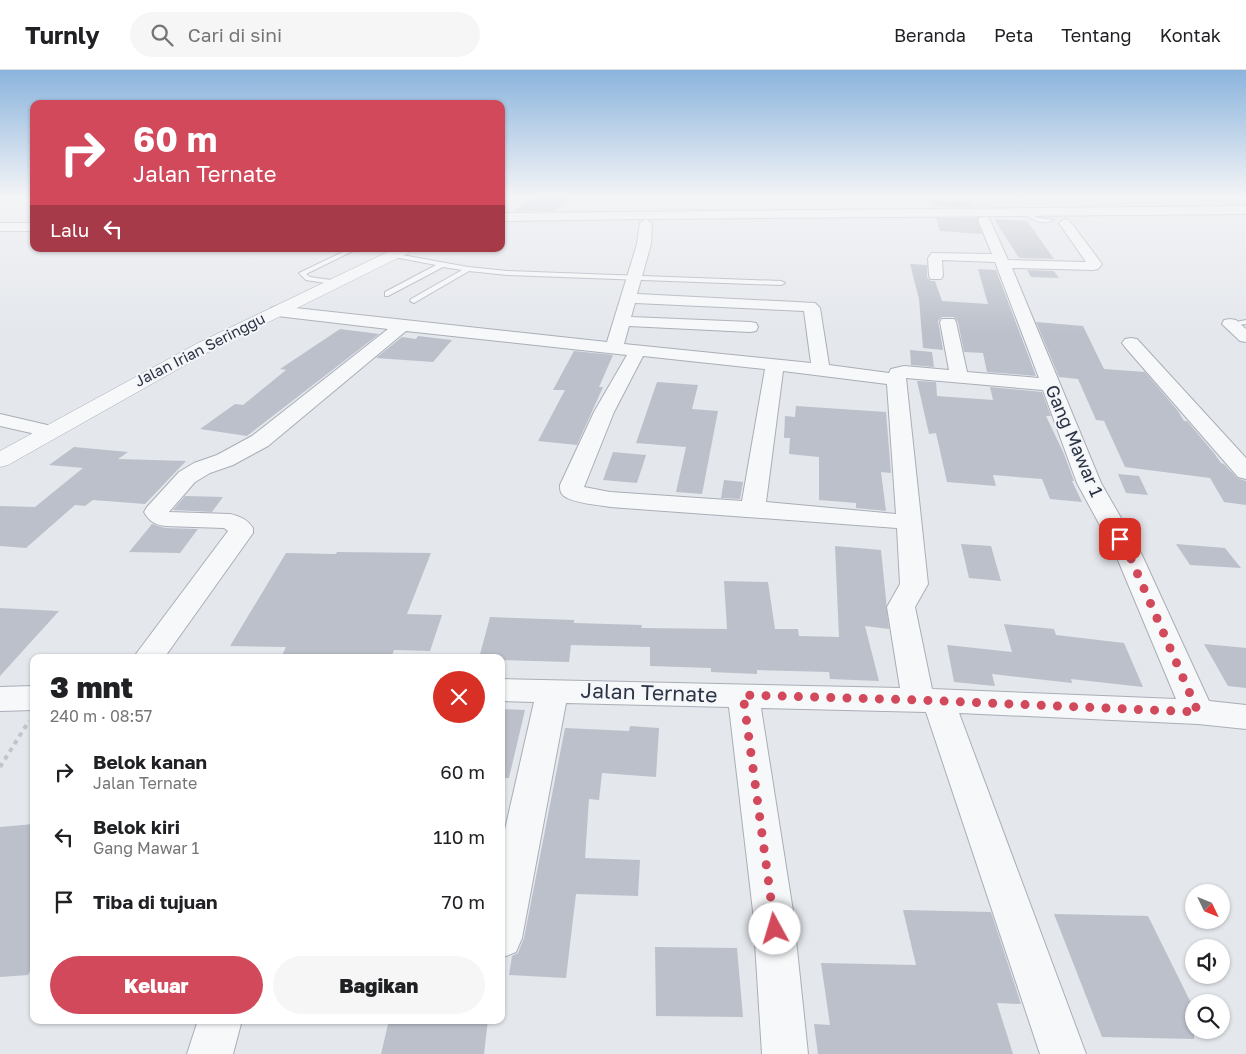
<!DOCTYPE html>
<html lang="id">
<meta charset="utf-8">
<style>
:root{--surface:#fff;--page:#f6f6f6;--text:#202124;--muted:#757577;--line:#e0e0e0;--accent:#d1495b}
body{margin:0;font-family:"Golos Text",sans-serif;background:var(--page);color:var(--text);height:100vh;display:flex;flex-direction:column;font-size:19px;white-space:nowrap}
*{box-sizing:border-box;margin:0}
p{font-size:16px;color:var(--muted)}
.icon{flex:none;width:28px;height:28px;fill:none;stroke:currentColor;stroke-width:2;stroke-linecap:round;stroke-linejoin:round}
.map{position:relative;flex:1;overflow:hidden}
.side{position:absolute;left:30px;top:584px;width:475px;height:370px;display:flex;flex-direction:column;background:var(--surface);border-radius:10px;box-shadow:0 1px 4px #0004}
.side>*{flex:none}
.hud{position:absolute;left:30px;top:30px;width:475px;height:152px;border-radius:10px;box-shadow:0 1px 4px #0004;background:#d1495b;color:#fff;overflow:hidden}
.needle{width:32px;rotate:133deg}
.fabs{position:absolute;left:1185px;top:814px;display:grid;gap:10px}
.fabs a{display:grid;place-items:center;width:45px;height:45px;border-radius:50%;background:var(--surface);box-shadow:0 1px 4px #0004;font-size:25px}
.pin{position:absolute;display:grid;place-items:center;width:42px;height:42px;color:#fff;margin:-21px;border-radius:10px;box-shadow:0 2px 8px #0006}
.me{position:absolute;width:55px;margin:-28px;rotate:354deg;stroke-linejoin:round;filter:drop-shadow(0 0 4px #0008)}
.turn{display:flex;align-items:center;gap:18px;height:105px;padding:0 20px;font-size:22px}
.turn .icon{width:65px;height:65px;stroke-width:2.5}
.turn b{display:block;font-size:35px;line-height:42px}
.then{display:flex;align-items:center;height:48px;padding:0 20px;background:#0003;gap:10px;font-size:19px}
.round{display:grid;place-items:center;flex:none;width:52px;height:52px;border-radius:26px;background:var(--page)}
.overview{display:flex;align-items:center;justify-content:space-between;height:85px;padding:0 20px}
h1{font-size:30px;font-weight:800;line-height:38px}
.primary-button{display:flex;gap:10px;margin-top:auto;padding:10px 20px}
.primary-button a{flex:1;height:58px;border-radius:30px;background:var(--accent);color:#fff;font-size:20px;font-weight:800;line-height:58px;text-align:center}
.primary-button a+a{background:var(--page);color:var(--text)}
ul{padding:0;list-style:none}
li{display:flex;align-items:center;gap:15px;height:65px;padding:0 20px}
li div{flex:1}
li b{display:block;font-size:19px}
li em{font-style:normal}
header{display:flex;align-items:center;gap:30px;box-sizing:border-box;height:70px;padding:0 25px;background:var(--surface);border-bottom:1px solid var(--line)}
header strong{font-size:24px}
nav{display:flex;gap:28px;margin-inline-start:auto;font-size:18px}
.search{width:350px;height:45px;background:var(--page);display:flex;align-items:center;gap:12px;box-sizing:border-box;padding:0 18px;border-radius:28px;color:var(--muted);font-size:19px}
.map>svg:first-child{display:block}
</style>
<header>
<strong>Turnly</strong>
<div class="search"><svg class="icon" aria-label="search" viewBox="0 0 24 24"><circle cx="10" cy="10" r="6"/><path d="M15 15l6 6"/></svg>Cari di sini</div>
<nav><a>Beranda</a><a>Peta</a><a>Tentang</a><a>Kontak</a></nav>
</header>
<div class="map">
<svg width="1246" height="984" viewBox="0 0 1246 984">
<rect width="100%" height="100%" fill="#e4e7ec"/>
<path fill="#bbc0ca" d="M537,125H547L570,127L553,141H514Z
M931,128H960L973,137H933Z
M936,148H977L982,164L940,161Z
M994,149L1027,151L1054,189L1019,188Z
M910,194L927,195V207L931,211H935L942,231L988,234L978,199L996,200L1036,306L987,302L983,283L964,282L958,252L954,247H942L938,251L943,280L923,278L919,229Z
M1027,200L1054,201L1059,208L1031,207Z
M1036,252L1083,256L1104,299L1145,302L1178,341L1184,351H1187L1214,383L1221,393L1224,394L1237,408L1246,411V435L1224,432L1210,408L1125,397L1104,351L1096,350L1078,309L1059,307Z
M340,259L379,264L247,366L200,359L235,334L243,335L286,300L280,299Z
M418,266L452,270L433,292L376,288L402,267L416,269Z
M910,280L932,282L934,297L911,295Z
M574,281L613,285L599,317H603L577,375L538,371L565,320H553Z
M917,311L936,312L937,326L993,330L990,317L1042,322L1051,346H1046L1064,384L1074,411H1072L1082,432L1050,429L1042,409L993,405L996,416L947,412L936,363L929,364Z
M657,312L698,315L692,339L718,341L702,424L676,422L686,377L636,373Z
M796,336L886,342L891,403L881,402L886,441L856,438V433L819,430V387L789,384L790,368H784L785,346L795,347Z
M74,377L128,382L118,389L186,391L145,434L93,430L85,436L75,435L26,478L0,476V436L35,437L83,398L49,395Z
M613,382L646,385L637,413L603,410Z
M1118,404L1139,406L1148,425L1126,423Z
M724,410L743,412L740,429L721,428Z
M185,426L223,427L212,442L173,440Z
M152,454L165,458L198,459L180,483L129,482Z
M961,474L991,476L1001,511L969,508Z
M1176,474L1225,478L1241,498L1190,495Z
M835,476L881,480L889,559L865,556L879,611L830,609L829,602L757,600V604L711,602V598L650,596V577L571,575L569,592L501,590V588H479L490,547L574,550V553L642,555L641,558L727,559L724,511L768,512L775,559H798L799,566L839,567Z
M337,482L431,483L407,544L442,545L430,581L394,580L391,588H281L286,577L230,576L286,483L336,484Z
M0,538L59,541L0,606Z
M1004,554L1054,559L1056,565L1124,573L1143,617L1071,609L1072,613L992,604L995,616L954,612L947,575L1012,582Z
M1204,574L1246,578V618L1228,616Z
M501,639L525,640L509,708H501Z
M630,656L659,658L656,707L602,703L599,730L589,729L585,788L640,790L638,826L576,824L566,908L509,905L512,886L518,883L524,868L565,658L629,661Z
M34,754V893L28,905L0,907V757Z
M903,840L991,842L1021,934L997,933L1013,984H818L814,954L830,955L821,893L916,895Z
M1054,844L1148,846L1194,939V969L1102,967Z
M655,877L737,878L743,947L656,946Z
M389,950H488L484,984H381Z"/>
<g fill="none" stroke-linecap="round" stroke-linejoin="round">
<g stroke="#a9aeb7" stroke-width="2">
<path id="service" d="M1022,141H1026L1038,148L1054,150C1042,156 1032,149 1022,143Z
M349,179H357L306,204L310,207L338,211V215L306,210L299,203Z
M391,183L468,197L507,201L781,211L785,213L781,215L507,205L469,201L414,233L410,231L411,229L462,200L443,197L388,226H385V222L436,195L389,186V184Z
M1246,250V254L1230,256L1226,254Z"/>
</g>
<g stroke="#a9aeb7" stroke-width="2">
<path id="minor" d="M1246,136V144L646,149L652,153L651,174L637,224L815,233L820,238L829,295L889,303L891,299L904,296L949,300L940,252L942,249H954L956,252L967,302L1039,308L995,192L942,190L943,206L941,209H931L929,206L928,188L932,183L992,184L978,150L980,147H988L990,150L1008,190L1086,192L1059,153L1065,149L1069,150L1102,194L1098,199L1093,200L1012,198L1101,413L1141,483L1209,631L1246,635V659L1198,654L959,643L1086,984H1040L926,642L761,638L793,841L808,984H762L753,841L729,637L566,633L522,868L516,882L501,888V777L534,632L501,631V609L900,618L887,537L900,514L897,458L610,437C599,435 573,433 564,426C560,423 560,419 560,415L594,342L627,285L406,261L268,376L233,395L210,403L195,412L169,442L230,444C240,446 248,450 253,458V463L164,588H133L228,461L224,458L165,456C154,454 150,452 144,442L147,437L179,402L194,393L217,385L252,366L388,259L277,246L271,244L269,241L271,238L277,236L607,272L637,174L640,153L646,149L501,151V143ZM635,233L804,241L811,293L624,274L629,256L750,262L756,261L758,257L756,253L750,252L631,247ZM643,286L765,299L742,431L610,422L584,417L614,342ZM783,301L887,314L896,444L766,432ZM906,308L1043,320L1077,413L1115,483L1176,629L932,619L915,537L928,514Z
M0,153H34V161H0Z
M1230,249L1236,250L1246,259V272L1240,271L1222,254L1224,250Z
M1131,268L1137,269L1246,388V409L1238,407L1125,277L1122,273L1125,269Z
M0,344L56,357L59,361L56,365L49,367L0,356Z
M34,616V640L0,641V617Z
M198,950H242L233,984H187Z"/>
</g>
<g stroke="#a9aeb7" stroke-width="1">
<path id="tertiary" d="M501,125H517L501,134Z
M394,179H412L410,182L210,281L8,395L0,397V381L198,273Z"/>
</g>
<path stroke="#c2c5cb" stroke-width="4" stroke-dasharray="4.5 4.5" stroke-linecap="butt" d="M0,697L29,651"/>
<use href="#service" fill="#f7f8fa" fill-rule="evenodd"/>
<use href="#minor" fill="#f7f8fa" fill-rule="evenodd"/>
<use href="#tertiary" fill="#f7f8fa" fill-rule="evenodd"/>
</g>
<linearGradient id="sky" x2="0" y2="1"><stop stop-color="#8bb4dd"/><stop offset="0.48" stop-color="#f3f4f6"/><stop offset="1" stop-color="#f3f4f6" stop-opacity="0"/></linearGradient>
<rect width="1246" height="263" fill="url(#sky)"/>
<g fill="none" stroke-linecap="round" stroke-linejoin="round">
<path stroke="#d1495b" stroke-width="9" stroke-dasharray="0 16.2" d="M775,859L743,625L918,630L1198,642L1128,482L1120,469"/>
</g>
<g text-anchor="middle" stroke-width="4" stroke-linejoin="round" paint-order="stroke">
<g font-size="15" fill="#2b3445" stroke="#f4f6f9">
<text transform="translate(200 280) rotate(-27)" y="5">Jalan Irian Seringgu</text>
</g>
<g font-size="18" fill="#2b3445" stroke="#f4f6f9">
<text transform="translate(1074 371) rotate(67)" y="6">Gang Mawar 1</text>
</g>
<g font-size="21" fill="#2b3445" stroke="#f4f6f9">
<text transform="translate(649 623) rotate(2)" y="7">Jalan Ternate</text>
</g>
</g>
</svg>
<div class="fabs">
<a><svg class="needle" viewBox="-14 -14 28 28"><path d="M0-13l5 13h-10z" fill="#e53935"/><path d="M0 13l5-13h-10z" fill="#757577"/></svg></a>
<a><svg class="icon" aria-label="sound" viewBox="0 0 24 24"><path d="M4 9h4l5-4v14l-5-4H4zM17 9q2 3 0 6"/></svg></a>
<a><svg class="icon" aria-label="search" viewBox="0 0 24 24"><circle cx="10" cy="10" r="6"/><path d="M15 15l6 6"/></svg></a>
</div>
<div class="pin" style="left:1120px;top:469px;background:#d93025"><svg class="icon" aria-label="arrive" viewBox="0 0 24 24"><path d="M6 21V4h12l-3 4 3 4H6"/></svg></div>
<svg class="me" style="left:775px;top:859px" viewBox="-20 -20 40 40"><circle r="19" fill="#fff"/><path d="M0-13L10 11 0 6-10 11z" fill="#d1495b"/></svg>
<div class="hud">
<div class="turn"><svg class="icon" aria-label="right" viewBox="0 0 24 24"><path d="M7 20v-9h11M14 6l5 5-5 5"/></svg><div><b>60 m</b>Jalan Ternate</div></div>
<div class="then">Lalu<svg class="icon" aria-label="left" viewBox="0 0 24 24"><path d="M17 20v-9H6M10 6l-5 5 5 5"/></svg></div>
</div>
<section class="side">
<div class="overview"><div><h1>3 mnt</h1><p>240 m · 08:57</p></div><a class="round" style="background:#d93025;color:#fff"><svg class="icon" aria-label="close" viewBox="0 0 24 24"><path d="M6 6l12 12M18 6L6 18"/></svg></a></div>
<ul>
<li><svg class="icon" aria-label="right" viewBox="0 0 24 24"><path d="M7 20v-9h11M14 6l5 5-5 5"/></svg><div><b>Belok kanan</b><p>Jalan Ternate</p></div><em>60 m</em></li>
<li><svg class="icon" aria-label="left" viewBox="0 0 24 24"><path d="M17 20v-9H6M10 6l-5 5 5 5"/></svg><div><b>Belok kiri</b><p>Gang Mawar 1</p></div><em>110 m</em></li>
<li><svg class="icon" aria-label="arrive" viewBox="0 0 24 24"><path d="M6 21V4h12l-3 4 3 4H6"/></svg><div><b>Tiba di tujuan</b></div><em>70 m</em></li>
</ul>
<div class="primary-button"><a>Keluar</a><a>Bagikan</a></div>
</section>
</div>
